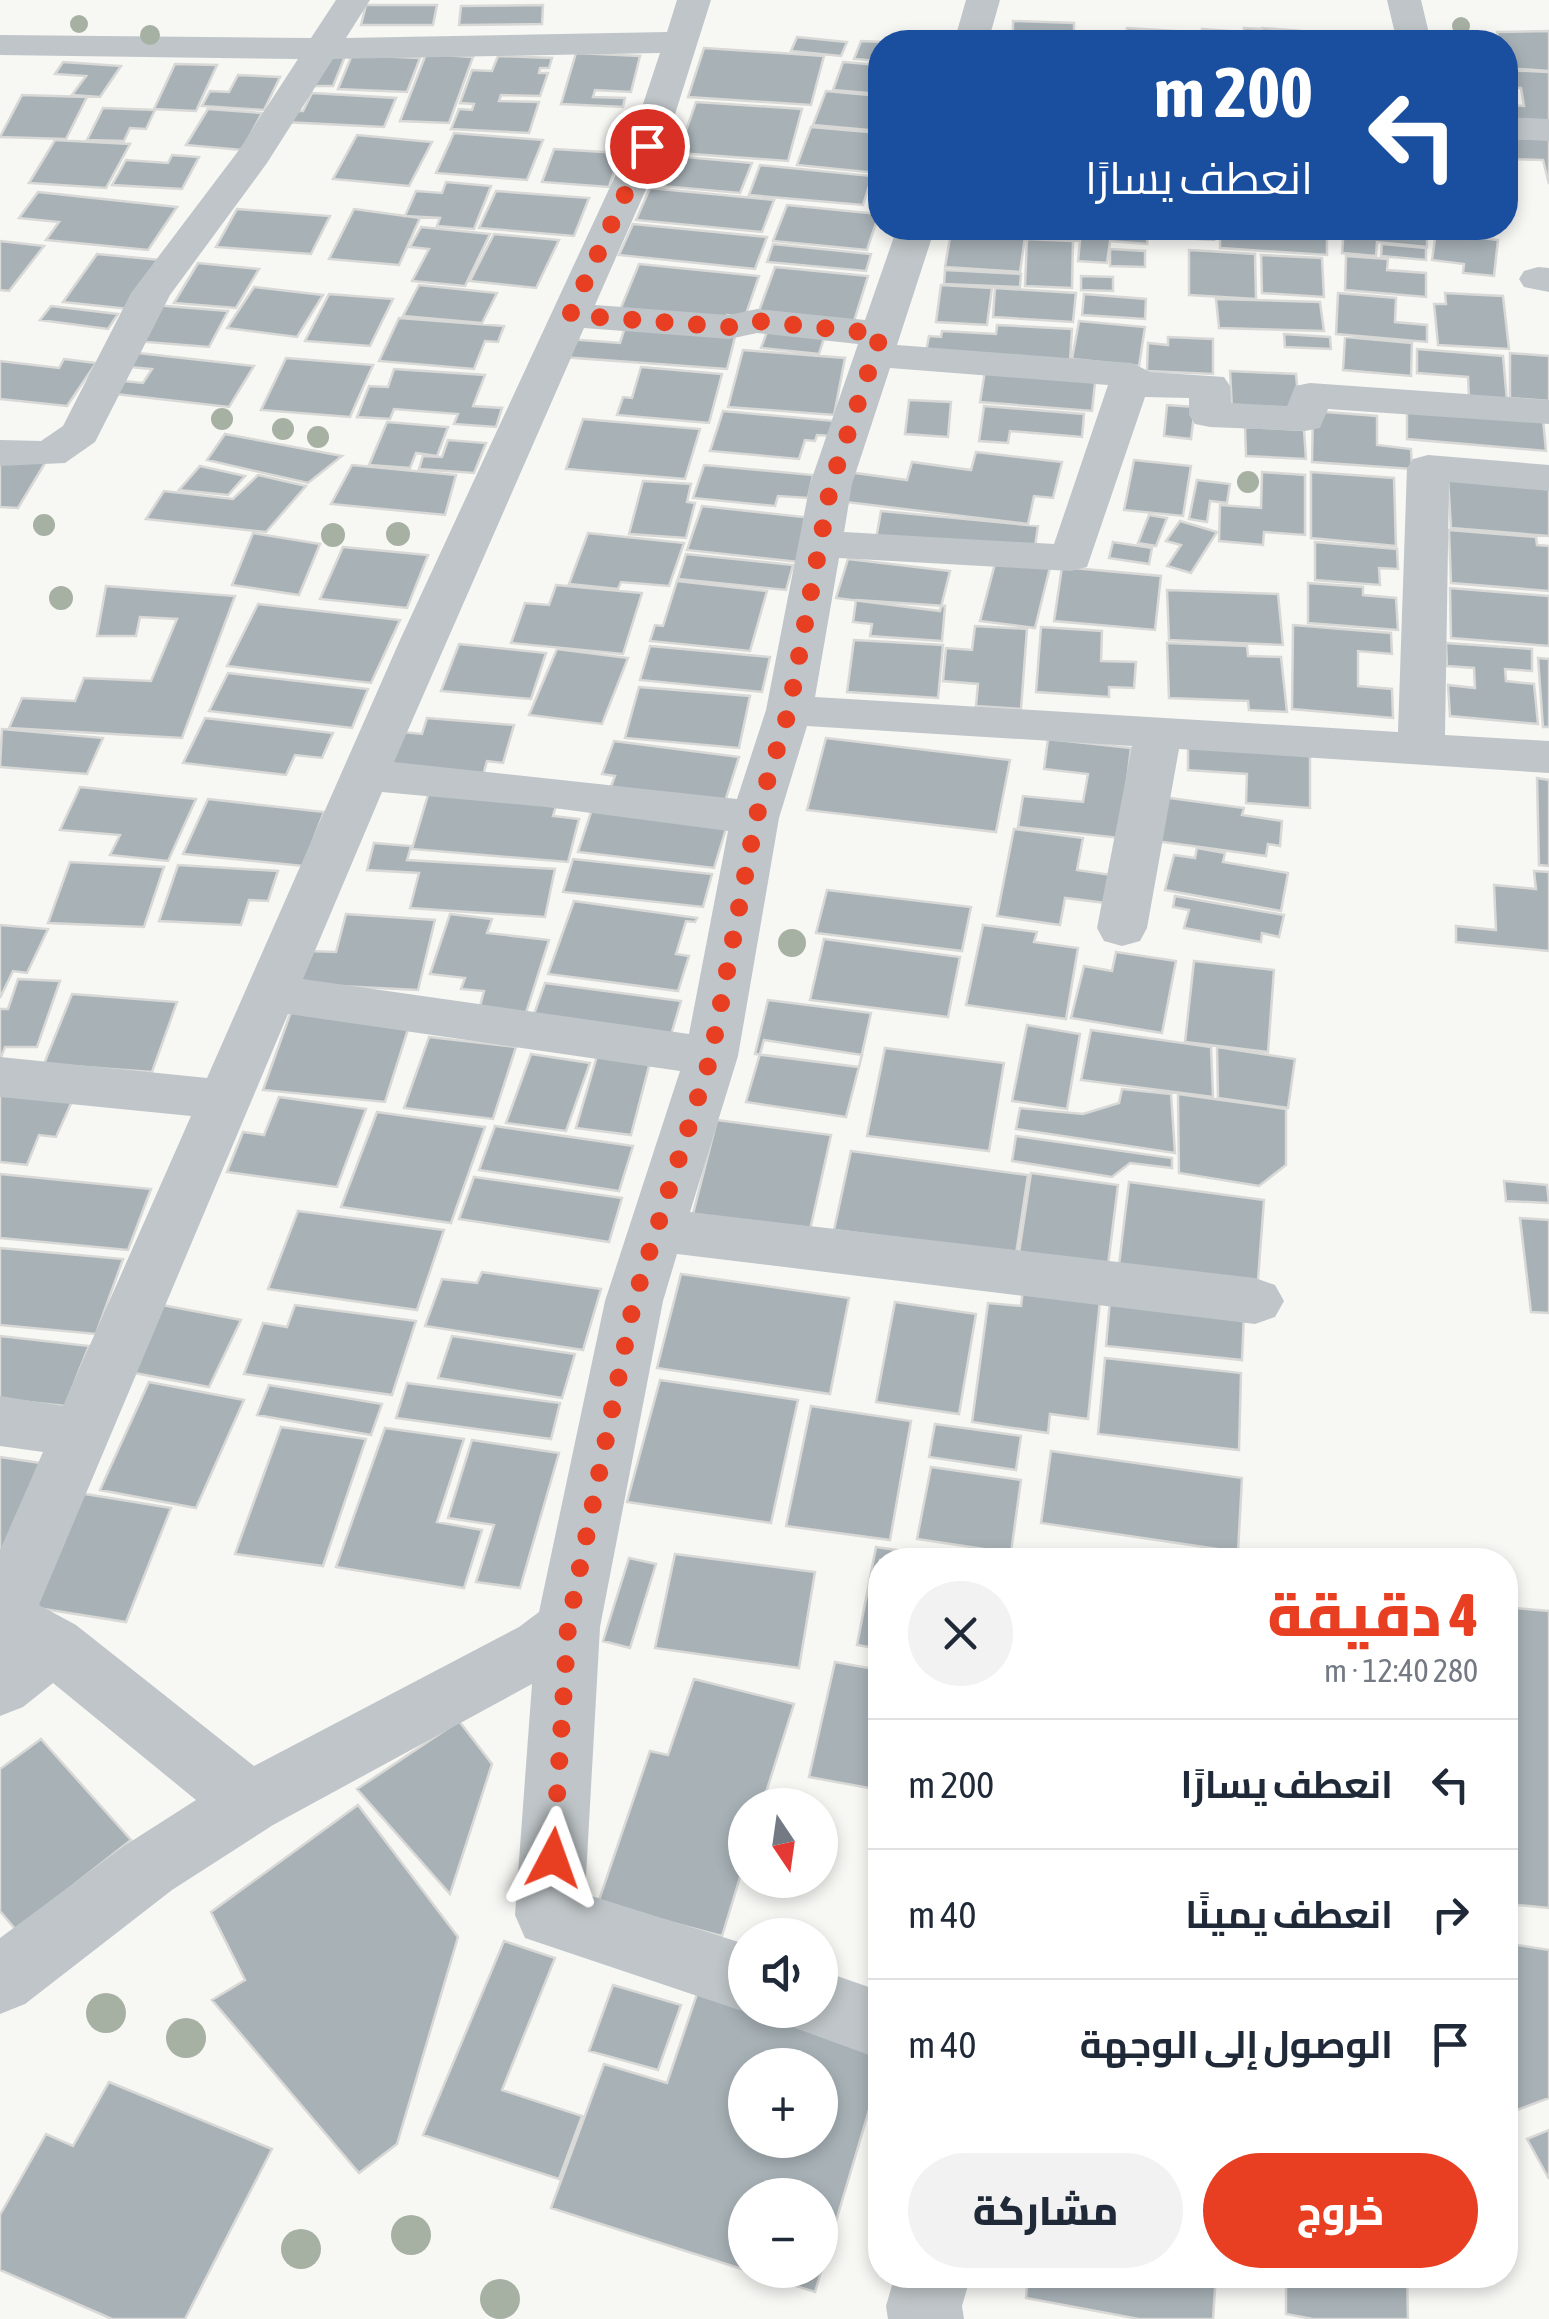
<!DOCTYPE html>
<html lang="ar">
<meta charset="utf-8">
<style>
:root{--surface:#fff;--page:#f2f2f3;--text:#1f2937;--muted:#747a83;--line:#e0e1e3;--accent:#e83f23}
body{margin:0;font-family:"Asap Condensed",Cairo,sans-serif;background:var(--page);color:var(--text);direction:rtl;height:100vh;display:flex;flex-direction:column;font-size:38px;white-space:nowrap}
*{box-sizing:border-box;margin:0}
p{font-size:32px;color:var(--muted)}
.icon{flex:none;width:55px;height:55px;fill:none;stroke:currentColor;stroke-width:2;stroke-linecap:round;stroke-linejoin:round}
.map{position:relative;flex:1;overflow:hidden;direction:ltr}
.details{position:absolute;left:868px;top:1548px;width:650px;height:740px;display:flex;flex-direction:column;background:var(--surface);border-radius:40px;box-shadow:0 5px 15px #0003;direction:rtl}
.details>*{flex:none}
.banner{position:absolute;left:868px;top:30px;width:650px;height:210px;border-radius:40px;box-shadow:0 5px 15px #0003;direction:rtl;background:#1a4fa0;color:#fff;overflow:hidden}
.needle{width:65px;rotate:167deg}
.fabs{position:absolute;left:728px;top:1788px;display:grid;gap:20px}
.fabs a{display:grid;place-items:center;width:110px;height:110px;border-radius:50%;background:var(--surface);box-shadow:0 5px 15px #0003;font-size:50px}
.pin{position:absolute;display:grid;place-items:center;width:85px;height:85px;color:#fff;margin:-42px;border:5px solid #fff;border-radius:50%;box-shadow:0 2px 10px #0007}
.me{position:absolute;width:110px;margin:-55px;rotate:4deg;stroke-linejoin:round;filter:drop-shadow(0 0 8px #0008)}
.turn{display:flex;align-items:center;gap:35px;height:210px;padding:0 40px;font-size:45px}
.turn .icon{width:130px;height:130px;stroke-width:2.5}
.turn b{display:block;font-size:70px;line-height:85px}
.round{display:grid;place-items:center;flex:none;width:105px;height:105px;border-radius:52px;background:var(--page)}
.head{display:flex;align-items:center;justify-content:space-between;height:170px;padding:0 40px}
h1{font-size:60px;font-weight:800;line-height:75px;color:var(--accent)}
.button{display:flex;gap:20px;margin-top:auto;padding:20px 40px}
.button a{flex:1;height:115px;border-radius:60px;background:var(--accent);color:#fff;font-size:40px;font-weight:800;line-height:115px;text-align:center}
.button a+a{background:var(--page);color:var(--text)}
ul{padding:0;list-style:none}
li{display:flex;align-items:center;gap:30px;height:130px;padding:0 40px;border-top:2px solid var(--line)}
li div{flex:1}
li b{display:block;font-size:38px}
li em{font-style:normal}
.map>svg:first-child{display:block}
</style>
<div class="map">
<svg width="1549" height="2319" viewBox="0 0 1549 2319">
<rect width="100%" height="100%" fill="#f7f7f4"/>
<path fill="#a7b1b6" stroke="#d8d8d6" stroke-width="2.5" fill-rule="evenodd" d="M366,5H437L433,25H361Z
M543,5L542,24L459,25L461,6Z
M1013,21L1074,23V39L1013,38Z
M1127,28L1189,32L1187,42H1125Z
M1244,28L1261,29L1259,42H1243Z
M1262,28L1301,31V38L1297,42H1261Z
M1202,29L1241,32V42H1200Z
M1549,31V71L1505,68V42H1498L1497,32Z
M1337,34L1402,38V42H1337Z
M797,37L847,42L841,56L791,51Z
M861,41L882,42L880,61L854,59Z
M704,48L824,56L811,105L688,97Z
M325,53L346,54L333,86H311Z
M576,53L640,56L631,92L595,90L593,97L625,98L623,107L561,104Z
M426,54L473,57L449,123L400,121Z
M352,55L420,58L407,92L338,89Z
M498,56L552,58L549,68H540L539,73H548L540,96L501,95L499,101L539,102L529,133L451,129L459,109L472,110L474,104L460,103L472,70L492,71Z
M63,62L121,66L100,97L72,95L86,76L55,74Z
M843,62L880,65V94L833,90Z
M175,64L217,65L196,111L154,109Z
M1505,70L1549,72V126L1505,124V105L1524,106L1521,88H1506Z
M238,75L280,77L264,110L202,106L210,91L229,92Z
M826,91L880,96V131L813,125Z
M312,93L396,98L384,127L284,122L289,111H303Z
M22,95L87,97L66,139L0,137Z
M696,102L802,109L788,161L678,153Z
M103,108L155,110L146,129L130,128L124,141L87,140Z
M208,109L262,113L242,150L186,145Z
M811,127L880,133L877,173L797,165Z
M454,133L543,140L527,180L436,173Z
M357,135L432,142L409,186L333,179Z
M1505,138L1549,139V184L1543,160L1505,159Z
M55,140L130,144L106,188L29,183Z
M554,149L620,153L609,187L542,182Z
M653,154L752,163L740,193L639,184Z
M172,155L199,157L182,189L112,185L126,160L168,163Z
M760,165L872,176L863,205L749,195Z
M446,182L491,186L474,229L437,226L440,218L405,216L416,191L442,193Z
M650,188L774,200L762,232L636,220Z
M496,191L589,198L574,236L479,228Z
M38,192L177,207L148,250L46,240L59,222L19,218Z
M787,205L879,214L867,250L773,241Z
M237,209L330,216L311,254L216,247Z
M354,209L420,218L399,265L329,259Z
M633,224L767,237L755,269L619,255Z
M421,227L490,234L465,286L412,281L429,249L410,247Z
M967,228H1041L1039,237L966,231Z
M1048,228H1149L1147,244L1110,241L1107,263L1078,261L1080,241L1046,238Z
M1182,228H1214V240L1181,238Z
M1220,228H1327V255L1220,248Z
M1344,228H1427V247L1377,242L1376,256L1342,253Z
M951,232L1025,237L1020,272L945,267Z
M1436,232L1498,240L1494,276L1463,273L1464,264L1432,260Z
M494,234L559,240L536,288L470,281Z
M1027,239L1073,241L1072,288L1025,286Z
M0,241L44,246L9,291L0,290Z
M773,244L871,254L866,271L767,262Z
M1382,244L1426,248V260L1381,256Z
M1110,249L1145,251V267L1110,266Z
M1189,250L1255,254L1256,299L1189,295Z
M97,254L161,260L129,309L63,302Z
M1261,255L1322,258L1324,297L1262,293Z
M1346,256L1388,259L1387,270L1426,273V297L1345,290Z
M198,263L259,269L236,308L174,303Z
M639,264L759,276L745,317L727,315L724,325L618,315Z
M775,267L868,276L854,321L759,311Z
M945,270L1021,274L1020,287L944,284Z
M1081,276L1113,277V291L1081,290Z
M419,285L497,293L482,323L403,316Z
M941,285L992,288L987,325L936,322Z
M254,287L323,295L297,337L227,328Z
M995,288L1076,293L1073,322L993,317Z
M1338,293L1396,298L1395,322L1427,325V342L1336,334Z
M1445,293L1503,296L1509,349L1438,345L1434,304H1446Z
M329,294L393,299L370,346L305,341Z
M1084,294L1146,299L1145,319L1082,315Z
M1216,299L1320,302L1324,331L1219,328Z
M154,305L228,311L209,347L134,341Z
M51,306L118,314L108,329L40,320Z
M399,318L504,326L498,342L485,341L474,369L379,361Z
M627,321L737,329L727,369L562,357L568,339L620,343Z
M1079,321L1145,327L1139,366L1072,359Z
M997,325L1072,329L1070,361L926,352L929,336L941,337L942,331L996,334Z
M769,326L826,332L819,354L761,348Z
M1284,334L1330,337L1331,349L1285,347Z
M1168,337L1213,339V374L1147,371L1148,343L1168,345Z
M1345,337L1412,343L1411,376L1343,370Z
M1417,349L1503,356L1507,401L1469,398L1468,377L1417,373Z
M743,350L845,358L834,415L728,407Z
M138,353L254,366L229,407L115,394L124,381L143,383L152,369L129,367Z
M1510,353L1549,356V401L1510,398Z
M286,358L373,365L350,417L261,410Z
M64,359L96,363L67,406L0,399V361L59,368Z
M986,365L1096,374L1092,411L980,402Z
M641,367L722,374L709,423L617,415L623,397L632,398Z
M394,369L485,375L473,406L502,408L496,427L454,424L458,414L394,409L390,419L357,417L369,386L388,387Z
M1230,371L1296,374L1299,408L1232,409Z
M909,400L951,402L948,437L905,434Z
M1167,405L1195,407L1191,439L1164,436Z
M984,406L1084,414L1082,437L1010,431L1008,443L979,441Z
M1407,408L1543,419L1546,451L1407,439Z
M723,411L835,421L832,436L817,435L815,441L805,440L799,459L710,451Z
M1313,411L1377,416V445L1411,449L1412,469L1312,462Z
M583,419L700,429L685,479L566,469Z
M387,422L448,427L437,456L416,453L410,468L369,465Z
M1245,427L1304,430L1306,459L1246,456Z
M225,434L342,456L308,483L207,460Z
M448,440L486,443L474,473L419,469L423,456L442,457Z
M976,452L1062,462L1053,498L1034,496L1028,524L838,501L848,472L907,480L912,462L971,470Z
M0,459L45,463L18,508L0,507Z
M1134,460L1191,466L1183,516L1124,510Z
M352,465L456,475L445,515L331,504Z
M704,465L813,475L808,498L778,496L775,506L693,498Z
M200,466L245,476L228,495L179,490Z
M1262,472L1305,475V535L1264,532L1263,545L1219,541L1220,505L1261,508Z
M1311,472L1394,478L1396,546L1311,538Z
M258,475L306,486L266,532L146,519L164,491L233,499Z
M1448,478L1549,486V536L1451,528Z
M1197,480L1230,484L1227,503L1210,501L1207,522L1189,519Z
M643,481L691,484L687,502L695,503L686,538L629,534Z
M702,506L812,518L799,562L687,550Z
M881,511L1038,526L1034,554L876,539Z
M1149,515L1167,518L1156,546L1138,543Z
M1180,521L1217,532L1191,573L1167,566L1181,545L1166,541Z
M1449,530L1536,537L1537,545L1549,546V591L1451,583Z
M253,533L320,544L299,595L232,585Z
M588,533L684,543L669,586L621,582L618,589L569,584Z
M1113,542L1152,548L1149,564L1109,558Z
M1315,542L1397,549L1398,569L1379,568L1380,585L1315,580Z
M343,547L428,555L407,608L320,599Z
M686,554L793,565L786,590L678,579Z
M997,556L1051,563L1035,628L980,621Z
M848,559L950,571L940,611L836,598Z
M1062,567L1161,576L1155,630L1054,621Z
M677,581L767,591L750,651L650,641L655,625L663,626Z
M1308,583L1363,587V595L1396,598L1398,630L1308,623Z
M556,585L642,593L623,654L511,643L525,603L549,605Z
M106,586L235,596L182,738L9,728L22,698L75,701L84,678L151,681L177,619L140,617L136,636H97Z
M1450,588L1549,596V646L1451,638Z
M1167,590L1278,594L1283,645L1169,640Z
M856,600L945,606L942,641L870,636L872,624L853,622Z
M258,604L400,620L371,683L227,666Z
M1293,625L1391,633L1392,654L1358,651V686L1392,689L1393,718L1292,709Z
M975,626L1027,629L1021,709L976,706L978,684L943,681L946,648L972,650Z
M1041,627L1102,631L1101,661L1136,662L1134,688L1109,687V697L1036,692Z
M854,640L943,645L938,698L847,692Z
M1167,643L1247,646L1248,656L1281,657L1287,712L1249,710L1248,701L1169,698Z
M1446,643L1532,649V671L1505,669L1506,681L1534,684L1538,724L1450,716L1448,685L1475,688L1474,668L1447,666Z
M459,644L546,653L531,699L441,691Z
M650,646L770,657L762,692L640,680Z
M557,649L628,658L602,724L529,715Z
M1538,658L1549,659V727H1543Z
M228,673L368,689L352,728L209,711Z
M639,687L750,696L739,748L625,738Z
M205,718L333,733L322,758L295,755L286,775L183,763Z
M427,718L514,725L503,763L487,761L481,782L388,773L403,732L422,734Z
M2,729L103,738L87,774L0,767Z
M826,738L1010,760L996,832L807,810Z
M1048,739L1131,748L1120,838L1018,827L1023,796L1083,802L1088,774L1044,769Z
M614,741L739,757L722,811L607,797L615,776L602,774Z
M1188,743L1310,753V808L1246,803L1247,774L1188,770Z
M1537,778L1549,780V866L1539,865Z
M431,785L559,796L553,816L579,819L568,862L412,849Z
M80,787L196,799L168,861L110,855L120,835L60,830Z
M1155,796L1244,808L1242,815L1282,821L1280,846L1268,844L1266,856L1148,840Z
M208,799L324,812L303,866L183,854Z
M594,803L729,819L714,868L578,852Z
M1014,829L1083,838L1077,870L1111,875L1106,903L1065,898L1060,925L997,916Z
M374,843L411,846L407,860L555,869L545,917L410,908L419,873L367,870Z
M1197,848L1225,853L1223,862L1288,873L1281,911L1165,890L1174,855L1195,858Z
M573,859L712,874L703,907L563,892Z
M70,862L164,867L144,927L48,923Z
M178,865L278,871L268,901L249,900L241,925L159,921Z
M1534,871L1549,872V951L1456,942V926L1496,930L1494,885L1536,889Z
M827,890L971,907L962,951L816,933Z
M1175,896L1284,915L1279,937L1262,933L1261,942L1184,928L1189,910L1173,907Z
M574,901L697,918L695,922L686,921L676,954L689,956L678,991L548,974Z
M346,914L435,920L418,990L299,984L309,951L336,952Z
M450,914L492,919L487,933L549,940L525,1016L479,1010L484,991L461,989L465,978L430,974Z
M0,925L48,929L27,973L13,971L0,998Z
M983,925L1037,932L1034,942L1078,948L1066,1019L966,1005Z
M824,939L960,957L948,1017L810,1000Z
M1116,952L1176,961L1162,1033L1071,1018L1084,966L1112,971Z
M1194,961L1274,970L1268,1052L1185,1042Z
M18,979L60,981L37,1047H5L0,1060V1009H8Z
M545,983L681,1001L671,1035L533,1017Z
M72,994L177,1002L152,1072L44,1064Z
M768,1000L871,1013L859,1067L755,1054Z
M292,1009L411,1020L385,1102L263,1090Z
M1027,1025L1080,1034L1067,1109L1012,1101Z
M1091,1030L1211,1047L1213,1097L1081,1080Z
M429,1037L516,1047L493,1119L404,1108Z
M764,1040L862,1055L846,1117L746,1102Z
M1217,1047L1295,1059L1288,1108L1218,1098Z
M885,1048L1004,1063L989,1151L867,1136Z
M531,1054L590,1063L566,1131L506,1123Z
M597,1056L650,1062L631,1135L576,1128Z
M0,1082L77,1090L56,1137L39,1135L27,1165L0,1162Z
M1122,1089L1171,1094L1175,1153L1016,1129L1020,1108L1083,1114L1119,1103Z
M1178,1094L1286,1109V1165L1259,1186L1179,1173Z
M279,1097L366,1109L337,1187L227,1172L243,1132L264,1135Z
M377,1112L485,1127L451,1223L341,1207Z
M717,1120L831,1135L810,1230L693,1214Z
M495,1126L633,1146L619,1191L479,1170Z
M1016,1136L1172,1158V1168L1130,1163L1112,1177L1012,1161Z
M851,1151L1028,1175L1016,1254L834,1230Z
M1031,1173L1118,1185L1108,1265L1019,1253Z
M0,1174L151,1189L128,1250L0,1238Z
M474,1177L622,1198L609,1242L459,1219Z
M1504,1181L1547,1185L1549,1203L1506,1201Z
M1129,1182L1264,1200L1257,1293L1118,1273Z
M298,1211L444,1230L417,1310L268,1289Z
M1520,1218L1549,1220V1313L1531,1312Z
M0,1248L123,1259L96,1334L0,1325Z
M482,1272L601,1289L583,1350L425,1326L442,1279L477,1283Z
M681,1274L849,1298L830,1394L657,1368Z
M1024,1282L1101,1291L1088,1419L1050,1414L1048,1433L972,1422L988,1303L1021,1306Z
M1110,1300L1244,1313L1242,1360L1106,1346Z
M895,1302L976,1314L959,1414L876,1402Z
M162,1305L241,1320L209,1387L129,1372Z
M295,1305L416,1321L392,1395L244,1374L263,1323L287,1327Z
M0,1336L89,1346L65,1406L0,1399Z
M452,1336L575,1354L562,1398L438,1378Z
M1105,1358L1241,1373L1239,1450L1098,1434Z
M660,1380L798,1400L771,1523L627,1502Z
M149,1382L244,1400L196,1508L100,1490Z
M407,1383L560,1403L551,1439L396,1418Z
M269,1385L382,1404L371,1435L257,1415Z
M811,1406L911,1421L890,1540L786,1526Z
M935,1424L1021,1436L1016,1470L929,1457Z
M281,1427L366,1439L323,1566L235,1554Z
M385,1428L464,1439L437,1522L482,1530L464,1588L336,1567Z
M472,1440L559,1453L520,1588L476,1582L494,1525L448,1518Z
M1051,1451L1242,1478L1238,1552L1041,1523Z
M0,1457L47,1464L0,1574Z
M931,1467L1021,1480L1011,1553L917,1539Z
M73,1492L171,1508L126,1622L25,1606Z
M876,1547L963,1560H880V1649L857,1645Z
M675,1554L815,1572L799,1668L655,1648Z
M629,1558L656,1564L630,1648L603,1641Z
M1505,1607L1549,1611V1908L1508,1904Z
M835,1662L880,1670V1790L809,1777Z
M694,1679L794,1704L762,1805H745V1861L722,1936L598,1903L650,1751L668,1755Z
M459,1721L492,1764L450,1894L357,1789Z
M41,1739L131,1840L16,1930L0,1911V1769Z
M358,1805L458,1937L397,2144L359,2173L212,2000L245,1980L211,1912Z
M504,1941L555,1958L502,2090L582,2116L559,2179L423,2135Z
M1505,1943L1549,1950V2098L1509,2113Z
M613,1985L681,2005L658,2070L589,2051Z
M698,1991L745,2005V2010H761L880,2046V2073L815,2292L746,2270H820V2195H745V2270L551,2208L604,2064L667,2083ZM745,2065H820V2140H745Z
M109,2082L272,2149L185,2319H112L0,2270V2215L46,2134L73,2146Z
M1549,2130V2179L1527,2139Z
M1028,2275H1216L1213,2319H1139L1026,2298Z
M1286,2275H1407L1408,2319H1313L1286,2314Z"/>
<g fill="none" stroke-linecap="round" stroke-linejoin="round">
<path fill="#bfc5c8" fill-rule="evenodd" d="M336,0H370L346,38L667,32L677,0H711L665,146L595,305L729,315L757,309L865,320L897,228H935L897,345L1132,363L1150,372L1224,377L1230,386L1231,403L1287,406L1295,386L1310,383L1549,400V424L1328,409L1320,428L1305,431L1210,427L1195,424L1189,415V398L1145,397L1087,567L1071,571L839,558L815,697L1398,732L1407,468L1413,459L1428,455L1549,465V491L1449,482L1445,735L1549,741V773L1179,749L1147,928L1140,941L1122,946L1104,941L1097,928L1132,746L807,726L779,818L738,1056L690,1212L1255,1278L1275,1285L1284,1301L1275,1317L1255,1324L677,1254L663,1301L600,1627L585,1894L745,1944V2010H749L745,2012L525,1938L515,1915L532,1684L273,1825L172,1890L25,2004L0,2014V1938L124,1846L196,1800L53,1683L23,1707L0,1716V1550L43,1452L0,1446V1396L63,1406L191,1116L0,1097V1057L207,1078L400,640L629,146L660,53L333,59L267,163L170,295L95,442L65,463L0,466V440L41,441L63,426L131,293L239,150L298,59L0,55V35L311,38ZM584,328L729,339L757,333L858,344L810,484L766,710L737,799L394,762ZM890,368L1108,385L1054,544L844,532L852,484ZM382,792L546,807L728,831L689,1034L303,979ZM288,1014L680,1071L605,1301L539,1612L519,1627L254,1766L76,1625L39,1605Z
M966,0H1000L988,42H954Z
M1387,0H1421L1431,42H1397Z
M1505,117L1549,119V141L1505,139Z
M1538,267L1549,268V292L1524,287L1519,279L1524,271Z
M820,1970L880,1991V2059L795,2028L787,2010H820Z
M895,2275H971L962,2306L964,2319H888L886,2306Z"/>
</g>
<g fill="#a7b1a3">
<circle cx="79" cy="24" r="9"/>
<circle cx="1461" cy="26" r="9"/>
<circle cx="150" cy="35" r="10"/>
<circle cx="222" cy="419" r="11"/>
<circle cx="283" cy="429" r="11"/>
<circle cx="318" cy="437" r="11"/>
<circle cx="1248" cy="482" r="11"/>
<circle cx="44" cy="525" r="11"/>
<circle cx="398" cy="534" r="12"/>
<circle cx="333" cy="535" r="12"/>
<circle cx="61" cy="598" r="12"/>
<circle cx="792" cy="943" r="14"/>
<circle cx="106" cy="2013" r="20"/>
<circle cx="186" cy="2038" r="20"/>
<circle cx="411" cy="2235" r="20"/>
<circle cx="301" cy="2249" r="20"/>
<circle cx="500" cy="2299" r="20"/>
</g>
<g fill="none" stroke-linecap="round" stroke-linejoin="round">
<path stroke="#e83f23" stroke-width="18" stroke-dasharray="0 32.4" d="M553,1858L568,1627L634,1301L711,1056L756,818L789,710L831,484L881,334L757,321L729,327L570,315L647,146"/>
</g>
</svg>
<div class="fabs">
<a><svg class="needle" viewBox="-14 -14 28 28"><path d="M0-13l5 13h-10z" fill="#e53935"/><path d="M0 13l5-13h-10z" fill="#747a83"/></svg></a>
<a><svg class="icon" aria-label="sound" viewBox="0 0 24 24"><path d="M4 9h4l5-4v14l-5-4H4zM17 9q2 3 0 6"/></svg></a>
<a>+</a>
<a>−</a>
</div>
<div class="pin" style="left:647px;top:146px;background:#d93025"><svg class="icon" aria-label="arrive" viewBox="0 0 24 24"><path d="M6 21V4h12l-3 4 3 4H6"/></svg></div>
<svg class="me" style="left:553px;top:1858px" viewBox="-20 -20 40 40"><path d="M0-17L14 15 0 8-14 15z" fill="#e83f23" stroke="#fff" stroke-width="4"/></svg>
<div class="banner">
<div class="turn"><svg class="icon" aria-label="left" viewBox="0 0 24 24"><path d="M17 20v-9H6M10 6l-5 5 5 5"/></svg><div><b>200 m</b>انعطف يسارًا</div></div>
</div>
<section class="details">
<div class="head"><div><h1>4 دقيقة</h1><p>280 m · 12:40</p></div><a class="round"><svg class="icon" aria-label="close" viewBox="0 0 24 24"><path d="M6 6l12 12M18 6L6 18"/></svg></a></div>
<ul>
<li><svg class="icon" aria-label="left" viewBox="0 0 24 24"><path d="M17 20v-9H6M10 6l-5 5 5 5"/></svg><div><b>انعطف يسارًا</b></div><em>200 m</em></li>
<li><svg class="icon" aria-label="right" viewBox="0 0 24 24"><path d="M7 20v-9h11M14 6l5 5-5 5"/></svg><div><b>انعطف يمينًا</b></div><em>40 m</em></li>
<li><svg class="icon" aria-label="arrive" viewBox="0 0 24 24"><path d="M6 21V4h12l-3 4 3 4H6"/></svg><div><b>الوصول إلى الوجهة</b></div><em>40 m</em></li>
</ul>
<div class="button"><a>خروج</a><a>مشاركة</a></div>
</section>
</div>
